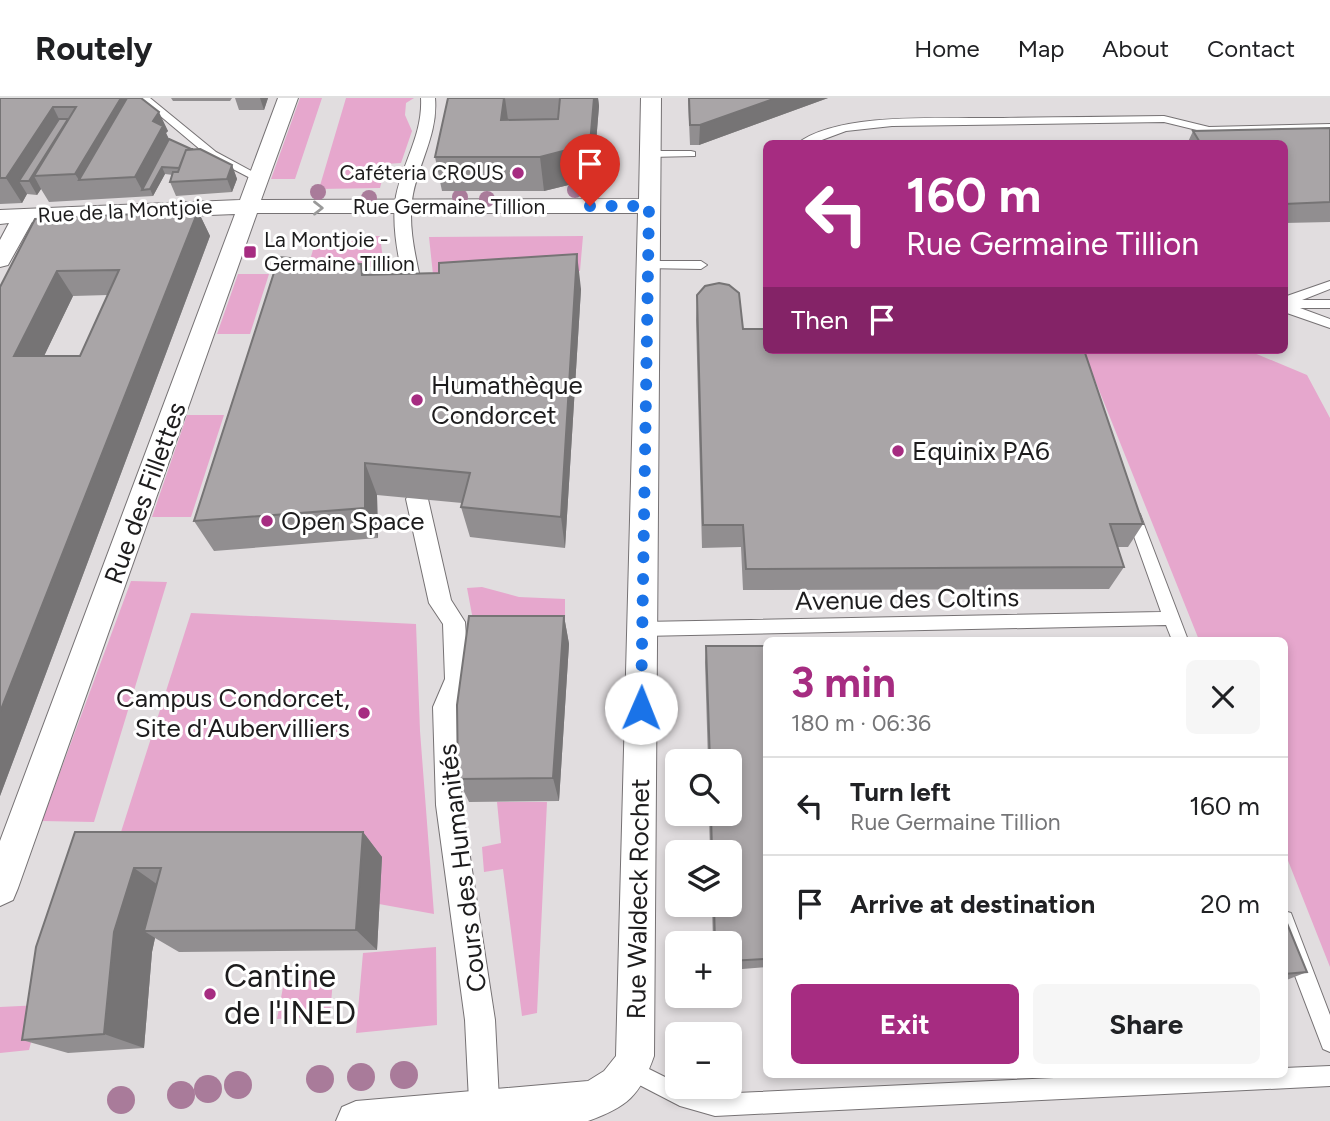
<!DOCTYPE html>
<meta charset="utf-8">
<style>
:root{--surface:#fff;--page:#f6f6f6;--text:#202124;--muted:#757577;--line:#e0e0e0;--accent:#a62c81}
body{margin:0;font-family:Figtree,sans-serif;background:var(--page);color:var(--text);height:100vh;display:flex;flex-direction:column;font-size:26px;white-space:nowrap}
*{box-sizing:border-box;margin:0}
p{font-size:23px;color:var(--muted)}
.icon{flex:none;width:38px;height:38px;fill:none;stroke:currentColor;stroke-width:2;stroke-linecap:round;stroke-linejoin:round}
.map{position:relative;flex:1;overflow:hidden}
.drawer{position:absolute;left:763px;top:539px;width:525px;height:441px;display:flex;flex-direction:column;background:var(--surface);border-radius:10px;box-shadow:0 4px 10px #0003}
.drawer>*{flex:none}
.hud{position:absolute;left:763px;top:42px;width:525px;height:214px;border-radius:10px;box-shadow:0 4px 10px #0003;background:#a62c81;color:#fff;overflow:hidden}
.buttons{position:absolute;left:665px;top:651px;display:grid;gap:14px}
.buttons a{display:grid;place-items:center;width:77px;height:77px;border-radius:10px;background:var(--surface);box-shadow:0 4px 10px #0003;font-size:35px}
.pin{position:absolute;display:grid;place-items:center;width:60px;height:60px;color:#fff;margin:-72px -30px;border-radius:50% 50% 50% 0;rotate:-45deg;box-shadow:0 0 7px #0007}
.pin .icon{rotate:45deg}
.me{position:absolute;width:77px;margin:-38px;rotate:1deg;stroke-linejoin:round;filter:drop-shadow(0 0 5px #0008)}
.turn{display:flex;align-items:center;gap:24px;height:147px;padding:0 28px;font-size:32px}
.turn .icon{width:91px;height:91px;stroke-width:2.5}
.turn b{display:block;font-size:49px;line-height:60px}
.then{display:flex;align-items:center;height:66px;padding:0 28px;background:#0003;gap:14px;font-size:26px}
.round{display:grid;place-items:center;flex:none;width:74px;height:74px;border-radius:10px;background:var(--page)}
.head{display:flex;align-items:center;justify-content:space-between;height:119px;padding:0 28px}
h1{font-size:42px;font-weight:700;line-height:52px;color:var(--accent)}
.primary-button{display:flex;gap:14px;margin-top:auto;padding:14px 28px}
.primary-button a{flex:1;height:80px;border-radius:10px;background:var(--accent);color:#fff;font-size:28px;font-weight:700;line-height:80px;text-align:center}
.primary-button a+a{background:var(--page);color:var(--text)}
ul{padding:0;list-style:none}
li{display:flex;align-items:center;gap:21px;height:98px;padding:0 28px;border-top:2px solid var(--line)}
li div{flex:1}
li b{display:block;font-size:26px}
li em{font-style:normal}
header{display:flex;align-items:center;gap:42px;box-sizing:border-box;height:98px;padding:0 35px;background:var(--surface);border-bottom:2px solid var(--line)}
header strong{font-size:33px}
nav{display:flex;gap:38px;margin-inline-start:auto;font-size:24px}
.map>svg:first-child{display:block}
</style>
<header>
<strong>Routely</strong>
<nav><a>Home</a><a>Map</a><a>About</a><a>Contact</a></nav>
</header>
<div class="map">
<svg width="1330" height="1023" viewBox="0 0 1330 1023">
<rect width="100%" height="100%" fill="#e1dddf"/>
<path fill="#e6a7cd" d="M300,0H322L295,81H271Z
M346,0H414L406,5L405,17L412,33L401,65L386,66L380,90L319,91Z
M317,138H380L384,169H308Z
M583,138L580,173L434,186L429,139Z
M238,176H269L250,236H217Z
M1083,252H1247L1307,277L1330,320V869L1285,755L1284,542H1199Z
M187,317H224L191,419H152Z
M131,483L167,484L94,724L42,723Z
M482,489L519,499L565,501V537L476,538L467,490Z
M191,515L416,526L420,633L434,816L379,806L382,759H113Z
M497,704H547L537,915L522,918L503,771L484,774L482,749L501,745Z
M436,849L437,927L356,935L363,855Z
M333,881L330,918L277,921L284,884Z
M41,907L29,952L0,955V909Z"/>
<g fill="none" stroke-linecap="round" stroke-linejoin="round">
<g stroke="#767274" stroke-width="2">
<path id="service" d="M139,0H150L216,54L266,81L256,83L208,58Z
M1164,18L1209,29L1330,26V32L1209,35L1164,24L892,28L846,33L811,46H797C837,13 951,21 1003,20C1056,19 1110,19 1164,18Z
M691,53L695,54V58L650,59L645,56L650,53Z
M648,163H701L707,167L701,171L644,170V164Z
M1330,183V191L1302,202H1330V210H1300L1330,221V230L1284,214V199Z
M1133,410L1140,416L1188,542H1172L1166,527L642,538L636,536L634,531L636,526L642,524L1161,514L1126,416Z
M1284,813L1291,815L1330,917V954L1323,951L1284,849Z
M631,962L677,985V989L715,996L1141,976H1284V970L1330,968V988L715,1018L680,1008L624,979L621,972L624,965Z"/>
</g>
<g stroke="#767274" stroke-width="2">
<path id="pedestrian" d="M421,0H435C438,35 420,62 413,96C406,131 419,170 425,205L416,211L407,205C402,171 390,133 396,98C403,64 423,36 421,0Z
M417,393L424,395L428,401L451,502L465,524L469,581L457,609L462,707L495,922L500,1023H470L465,922L436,707L433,609L445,581L443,526L429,505L406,401L410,395Z"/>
</g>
<g stroke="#767274" stroke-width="2">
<path id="minor" d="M278,0H298L261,102L639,101L641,0H661L654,958C640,998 627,1009 588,1023H336L342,1009L356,1003L588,983L604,973L616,958L638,115H257L18,790L13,802L0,808V743L235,116L32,124L8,167L0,169V142L9,125L0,126V112L240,102Z"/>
</g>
<use href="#service" fill="#fff" fill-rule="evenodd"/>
<use href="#pedestrian" fill="#fff" fill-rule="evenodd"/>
<use href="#minor" fill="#fff" fill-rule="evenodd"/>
</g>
<g fill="#a97b9a">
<circle cx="575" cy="92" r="8"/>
<circle cx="318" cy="94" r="8"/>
<circle cx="460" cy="99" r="8"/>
<circle cx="369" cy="100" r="8"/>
<circle cx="487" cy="101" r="8"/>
<circle cx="404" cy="977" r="14"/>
<circle cx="361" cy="979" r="14"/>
<circle cx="320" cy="981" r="14"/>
<circle cx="238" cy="987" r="14"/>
<circle cx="208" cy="991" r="14"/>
<circle cx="181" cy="997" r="14"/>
<circle cx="121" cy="1002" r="14"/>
</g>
<path fill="#918e90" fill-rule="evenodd" d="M0,0H141L168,33L166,35L169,41L191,51L232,67L237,81L232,94L176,98L170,84L173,77L165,76L153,98L49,104L41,91L37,97L27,96L22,105L0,106Z
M171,0H232L230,3H173Z
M235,0H268L264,12H239Z
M448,0H598L599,8L593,81L544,93H442L435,59Z
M688,0H828L699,47H690Z
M1330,30V124L1284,125V46H1187L1193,33Z
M198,113L210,138L0,698V189ZM108,197L80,258H44L73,198Z
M361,166L365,177L581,191L565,450L470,439L461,409L462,405L377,397L378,440L214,453L194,423Z
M697,197L743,231L1143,426L1128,449H1118L1124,469L1109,491L743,492L741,449L702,450L696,222Z
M564,518L569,546L559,703L469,704L458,681Z
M706,548H766V869L730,872V845H713L712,807H730V754H710L709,716H730V663H708L705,564Z
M75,734H363L382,759L377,852L179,854L155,840L152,854L144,950L68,955L22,942Z
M1284,818L1307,874L1284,883Z"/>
<path fill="#767475" d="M121,0H135L79,82L75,76Z
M260,0H268L264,12Z
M504,0H505L509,29L501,22Z
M594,0H598L599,8L593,81L544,93L540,59Z
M776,0H828L699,47L700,27Z
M53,9L63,29L34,78L41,91L37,97L29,83H19L27,96L22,105L6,80Z
M159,14L168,33L166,35L172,48L142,92L135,79L153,23Z
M232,67L237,81L232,94L227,81Z
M162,69L165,76L153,98L150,91Z
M198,113L210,138L0,698V614Z
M577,156L581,191L565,450L561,419Z
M57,173L73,198L32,283L14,258Z
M365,365L377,397L378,440L365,410Z
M564,518L569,546L559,703L553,680Z
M363,734L382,759L377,852L356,832Z
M134,770L168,794L144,833L155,840L152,854L144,950L104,936L114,834Z"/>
<path fill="#a9a5a7" stroke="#767475" stroke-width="2" fill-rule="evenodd" d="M0,0H121L75,76L34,78L76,9H53L6,80H0Z
M127,0H141L159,14L153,23L163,28L135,79L79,82Z
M448,0H504L501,22L558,21L560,0H594L590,46L540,59H435Z
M689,0H776L700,27H690Z
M59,21H68L29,83H19Z
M1330,30V104L1284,106V46H1201L1193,33Z
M169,41L191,51L186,52L179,70L162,69L150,91L142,92Z
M200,51L232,67L227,81L170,84L173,74H178L186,52Z
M198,113L84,401L0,614V189L35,121ZM119,172L80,258H14L57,173Z
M577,156L561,419L461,409L470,375L365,365V410L194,423L279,159L361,166L362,177L439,175V165Z
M719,185L729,187L739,195L743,231H766V252H1084L1143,426H1110L1124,469L746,471L743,427H703L697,197L705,188Z
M469,518H564L553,680L458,681L457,607Z
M706,548H766V861L730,863V845H715L714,807H730V785H738L737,779H731L730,759H736V754H712L711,716H730V663H710Z
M75,734H363L356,832L144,833L161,770H134L114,834L104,936L22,942L36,849Z
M1284,818L1307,874L1284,876Z"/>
<defs><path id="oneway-chevron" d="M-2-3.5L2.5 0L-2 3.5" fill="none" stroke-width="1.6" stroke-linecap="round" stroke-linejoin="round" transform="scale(1.75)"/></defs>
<use stroke="#999" href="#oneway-chevron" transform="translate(318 110)"/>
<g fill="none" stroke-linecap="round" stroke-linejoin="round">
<path stroke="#1a73e8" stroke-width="12" stroke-dasharray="0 21.6" d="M590,108H649L641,610"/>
</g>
<g fill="#a62c81" stroke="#fff" stroke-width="2.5">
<circle cx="518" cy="75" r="7"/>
<rect x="243" y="147" width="14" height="14" rx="3.5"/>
<circle cx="417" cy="302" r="7"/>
<circle cx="898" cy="353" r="7"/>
<circle cx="267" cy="423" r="7"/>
<circle cx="364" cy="615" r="7"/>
<circle cx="210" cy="896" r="7"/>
</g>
<g text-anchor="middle" stroke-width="6" stroke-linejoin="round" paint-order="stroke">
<g font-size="21" fill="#1d1c1d" stroke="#fff" text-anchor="end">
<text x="504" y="82">Caféteria CROUS</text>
<text x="264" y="149" text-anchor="start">La Montjoie -<tspan x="264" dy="24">Germaine Tillion</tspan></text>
</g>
<g font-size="21" fill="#1d1c1d" stroke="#fff">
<text x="449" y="116">Rue Germaine Tillion</text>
<text transform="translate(125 113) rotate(-3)" y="7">Rue de la Montjoie</text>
</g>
<g font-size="26" fill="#1d1c1d" stroke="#fff" text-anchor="start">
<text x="431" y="296">Humathèque<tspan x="431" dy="30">Condorcet</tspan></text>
<text x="912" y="362">Equinix PA6</text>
<text x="281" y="432">Open Space</text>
<text x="350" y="609" text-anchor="end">Campus Condorcet,<tspan x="350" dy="30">Site d'Aubervilliers</tspan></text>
</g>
<g font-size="26" fill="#1d1c1d" stroke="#fff">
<text transform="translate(145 395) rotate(-70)" y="9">Rue des Fillettes</text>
<text transform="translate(907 501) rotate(-1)" y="9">Avenue des Coltins</text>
<text transform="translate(462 770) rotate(-97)" y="9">Cours des Humanités</text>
<text transform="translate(638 801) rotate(-89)" y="9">Rue Waldeck Rochet</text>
</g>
<g font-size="32" fill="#1d1c1d" stroke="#fff" text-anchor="start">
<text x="224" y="889">Cantine<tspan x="224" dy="37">de l'INED</tspan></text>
</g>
</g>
</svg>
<div class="buttons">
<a><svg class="icon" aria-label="search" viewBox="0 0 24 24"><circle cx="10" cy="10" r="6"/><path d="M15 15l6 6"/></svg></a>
<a><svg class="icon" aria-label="layers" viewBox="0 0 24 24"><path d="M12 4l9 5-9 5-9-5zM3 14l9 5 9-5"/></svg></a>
<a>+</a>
<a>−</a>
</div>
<div class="pin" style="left:590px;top:108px;background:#d93025"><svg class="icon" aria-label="arrive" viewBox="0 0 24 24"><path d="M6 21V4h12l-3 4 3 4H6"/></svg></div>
<svg class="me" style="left:641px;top:610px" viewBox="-20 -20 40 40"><circle r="19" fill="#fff"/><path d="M0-13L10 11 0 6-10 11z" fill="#1a73e8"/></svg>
<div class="hud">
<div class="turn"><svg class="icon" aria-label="left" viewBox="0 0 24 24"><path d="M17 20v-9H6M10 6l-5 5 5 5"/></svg><div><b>160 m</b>Rue Germaine Tillion</div></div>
<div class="then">Then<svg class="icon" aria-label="arrive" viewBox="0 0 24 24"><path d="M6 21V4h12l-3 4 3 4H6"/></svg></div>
</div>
<section class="drawer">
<div class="head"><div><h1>3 min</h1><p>180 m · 06:36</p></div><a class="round"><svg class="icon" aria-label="close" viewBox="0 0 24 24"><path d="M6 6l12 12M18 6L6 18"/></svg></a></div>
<ul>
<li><svg class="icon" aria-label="left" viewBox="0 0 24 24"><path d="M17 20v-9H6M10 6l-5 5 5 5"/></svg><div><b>Turn left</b><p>Rue Germaine Tillion</p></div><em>160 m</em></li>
<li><svg class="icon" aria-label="arrive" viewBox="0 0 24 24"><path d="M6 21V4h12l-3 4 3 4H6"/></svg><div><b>Arrive at destination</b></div><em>20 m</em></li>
</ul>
<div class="primary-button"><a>Exit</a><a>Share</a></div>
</section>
</div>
